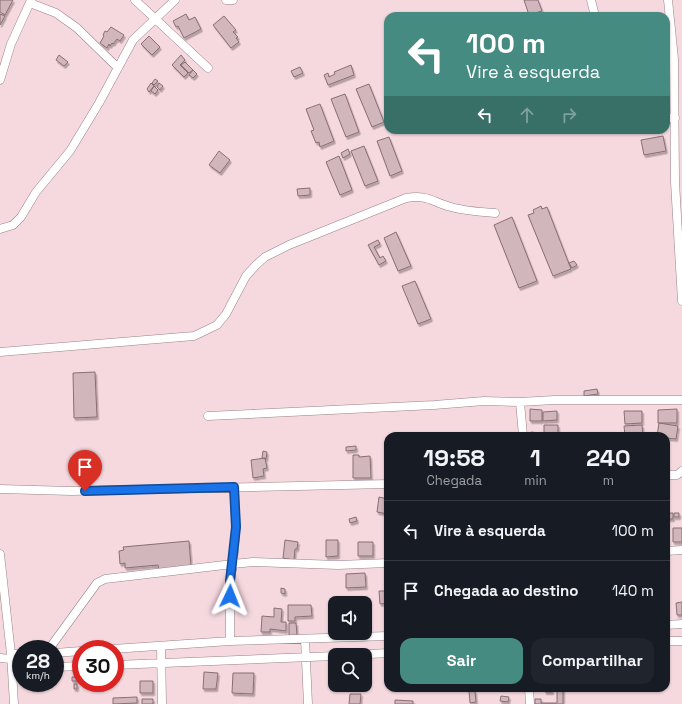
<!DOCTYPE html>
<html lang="pt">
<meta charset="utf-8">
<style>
:root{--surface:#171b24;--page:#20242c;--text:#f1f3f6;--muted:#9ea1a6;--line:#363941;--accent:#468b81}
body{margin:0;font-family:"Space Grotesk",sans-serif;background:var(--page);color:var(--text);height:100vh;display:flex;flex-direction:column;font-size:15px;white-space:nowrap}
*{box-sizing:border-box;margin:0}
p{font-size:13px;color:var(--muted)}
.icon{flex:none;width:22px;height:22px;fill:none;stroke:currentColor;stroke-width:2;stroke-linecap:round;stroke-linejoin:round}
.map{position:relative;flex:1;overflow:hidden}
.panel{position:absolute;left:384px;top:432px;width:286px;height:260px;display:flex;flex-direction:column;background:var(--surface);border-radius:12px;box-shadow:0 1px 3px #0004}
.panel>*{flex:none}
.hud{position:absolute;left:384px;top:12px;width:286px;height:122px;border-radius:12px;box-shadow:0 1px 3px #0004;background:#468b81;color:#fff;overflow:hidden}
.fabs{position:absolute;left:328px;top:596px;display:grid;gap:8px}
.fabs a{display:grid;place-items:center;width:44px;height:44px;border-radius:8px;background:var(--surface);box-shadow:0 1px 3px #0004;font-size:20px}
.speed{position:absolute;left:12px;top:640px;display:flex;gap:8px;font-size:20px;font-weight:700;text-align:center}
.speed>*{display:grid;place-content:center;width:52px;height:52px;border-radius:50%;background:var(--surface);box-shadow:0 1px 3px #0004;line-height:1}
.speed small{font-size:10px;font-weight:400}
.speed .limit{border:6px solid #d22;background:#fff;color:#111}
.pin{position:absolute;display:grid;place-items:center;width:34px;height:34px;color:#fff;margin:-41px -17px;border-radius:50% 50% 50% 0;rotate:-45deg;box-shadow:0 0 4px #0007}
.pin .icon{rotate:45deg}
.me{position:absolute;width:44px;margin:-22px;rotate:2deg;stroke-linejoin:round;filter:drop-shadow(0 0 3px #0008)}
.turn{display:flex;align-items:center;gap:14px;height:84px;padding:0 16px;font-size:18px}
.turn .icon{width:52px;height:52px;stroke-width:2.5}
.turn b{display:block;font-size:28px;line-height:34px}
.lanes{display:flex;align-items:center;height:38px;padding:0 16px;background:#0003;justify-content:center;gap:20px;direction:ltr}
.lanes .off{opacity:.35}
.eta{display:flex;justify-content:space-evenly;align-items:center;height:68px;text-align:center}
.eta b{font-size:24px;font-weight:700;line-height:28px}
.primary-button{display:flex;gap:8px;margin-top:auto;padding:8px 16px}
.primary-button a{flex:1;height:46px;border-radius:12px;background:var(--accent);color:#fff;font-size:16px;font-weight:700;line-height:46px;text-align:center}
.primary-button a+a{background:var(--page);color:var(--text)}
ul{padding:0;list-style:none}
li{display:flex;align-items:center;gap:12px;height:60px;padding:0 16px;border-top:1px solid var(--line)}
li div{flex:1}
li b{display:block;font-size:15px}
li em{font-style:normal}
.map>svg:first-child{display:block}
</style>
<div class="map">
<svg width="682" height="704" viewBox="0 0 682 704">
<defs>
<filter id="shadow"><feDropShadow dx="1.5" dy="2.5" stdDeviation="0" flood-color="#0004"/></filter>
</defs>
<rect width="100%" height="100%" fill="#f5d9df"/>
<path fill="#d1b6bc" stroke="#886f75" filter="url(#shadow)" d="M0,0H13L5,15L0,12Z
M524,0H538L542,11L529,15Z
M0,14L5,16L0,25Z
M186,14L189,20L195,17L201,29L184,38L178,26L176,27L173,21Z
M224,16L236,30L233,32L238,37L236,38L239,42L231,48L213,25Z
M111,27L124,35L120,41L117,39L113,44L112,43L110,46L109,44L107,48L100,43L104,36L103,35L105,31L107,32Z
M149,36L160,47L152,55L141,44Z
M59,55L68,62L64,66L56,60Z
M181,55L185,60L180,65L188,73L184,77L172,65Z
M185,62L193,70L189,73L181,65Z
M351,65L354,75L328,85L324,75L328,73L329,77L335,74L334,72Z
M300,67L303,73L294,77L291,71Z
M193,70L197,74L193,78L189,75Z
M155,79L158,81L154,85L152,83Z
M151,83L154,86L149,92L147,89Z
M159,83L163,86L160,90L157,87Z
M369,84L384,122L372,127L356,89Z
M154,86L158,90L155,94L151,91Z
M666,86H667L670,104H666Z
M345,94L359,132L346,137L331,99Z
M320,104L334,141L320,147L319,142L316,143L311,131L314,130L306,109Z
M663,136L666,151L644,155L641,140Z
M389,137L402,171L390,176L377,141Z
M364,146L378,181L365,186L351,151Z
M348,149L350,154L343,158L341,153Z
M219,151L230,160L220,173L209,165Z
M339,156L352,190L340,195L326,162Z
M310,188V195L298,196L297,189Z
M541,206L542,209L547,207L571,269L553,276L528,215L534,213L533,210Z
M512,217L537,281L519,288L494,225Z
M396,232L411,266L398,271L384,238Z
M378,240L380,244L374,247L380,258L383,256L386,261L379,265L368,245Z
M574,261L577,265L572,268L569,263Z
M415,281L431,319L418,324L402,286Z
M95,372L97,417L74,418L73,373Z
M597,389L598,394L584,396V391Z
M530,409L542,410V421H530Z
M677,409V423H658V410Z
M557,411V420L543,421V412Z
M624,411H642V423L625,424Z
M659,423L678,426L676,439L666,438V436H657Z
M544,425H558V436H544Z
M642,425L643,436H625L624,426Z
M531,432L540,433V436H531Z
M356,446V450L346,451V447Z
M263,451L267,452L266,459L262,458Z
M353,455H359V457L370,456L371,478H353Z
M265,458L267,468L263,469L264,476L253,478L251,460Z
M379,497L388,499V514L377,512Z
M666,513H673V519H666Z
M674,513H679V517H674Z
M356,517L357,521L350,523L349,519Z
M673,528H682V542H673Z
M285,540L298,542L297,549H295L294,560L283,558Z
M326,540H338V556L326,557Z
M189,541L191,567L159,570L158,565L125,568V563L120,564L119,551L124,550L123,547Z
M358,542H373V556H358Z
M365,573L366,587L346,588V574Z
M281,588L285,589V594L281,593Z
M379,591H388V603L380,604Z
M682,602V615H677L676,603Z
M288,605H311L312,616L295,617V621H288Z
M274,608L282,609L281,622H286V631L270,629V632H261L262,616L274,617Z
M331,619L335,620V626L329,625Z
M289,623H296L297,635L289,636Z
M386,668H388V675H386Z
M204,672L218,673L216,689H203Z
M233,673H254L253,694L232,693Z
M72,677H79V681H72Z
M140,681H153V693H140Z
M74,684H77V689H74Z
M545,688H552V692H545Z
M557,688H563V704H535V699H541V703H557Z
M469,691H475L476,702L470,703Z
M350,694H361L360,704H349Z
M501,696L509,697L508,702L500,701Z
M137,697V703L113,704V698Z
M142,699H153V704H142Z
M395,700L413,701V704H395Z"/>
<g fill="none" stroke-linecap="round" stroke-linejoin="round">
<g stroke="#9b8287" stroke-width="9">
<path id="minor" d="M135,0L208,68
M226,0H233
M591,0L595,16
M668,0L674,59L675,182L682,301
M30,3L56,13L77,28L118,68
M0,80L11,44L31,0
M666,118H675
M0,229L13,225L21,217L36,192L70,151L99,103L133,40L175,0
M0,352L194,336L217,325L226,314L246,276L256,265L265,257L289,245L406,198C427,194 432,202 451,207C465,211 480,212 495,213
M520,402L523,436
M208,416L434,405L484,401L520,402L554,400H682
M666,475H677L682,471
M0,489L71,491L388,484
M666,551L682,550
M0,554L11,654L14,704
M666,625L682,624
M305,639L308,704
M230,641V581L233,564L253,562L338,565L388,563
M666,641H682
M161,646L162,704
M49,649L97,583L105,579L233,564L236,527L234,487
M113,649L230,641L388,636
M55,653L81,651
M11,654H21
M352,655L388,653
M0,658L11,659
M115,665L335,656
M55,667L81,666
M529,688L530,704"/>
</g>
<use href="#minor" stroke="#fff" stroke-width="8"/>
</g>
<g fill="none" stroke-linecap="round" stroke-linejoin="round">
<g stroke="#114b97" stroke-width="10">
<path id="route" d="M85,491L234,487L236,527L230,581V596"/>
</g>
<use href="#route" stroke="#1a73e8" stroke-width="7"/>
</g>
</svg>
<div class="fabs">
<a><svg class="icon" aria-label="sound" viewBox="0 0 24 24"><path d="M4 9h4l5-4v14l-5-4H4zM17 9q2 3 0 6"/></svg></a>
<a><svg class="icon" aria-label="search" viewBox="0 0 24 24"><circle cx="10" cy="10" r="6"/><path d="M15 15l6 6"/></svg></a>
</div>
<div class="speed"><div>28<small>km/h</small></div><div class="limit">30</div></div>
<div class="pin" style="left:85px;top:491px;background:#d93025"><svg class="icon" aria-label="arrive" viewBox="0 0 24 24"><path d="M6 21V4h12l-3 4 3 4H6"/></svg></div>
<svg class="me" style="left:230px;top:596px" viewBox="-20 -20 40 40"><path d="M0-17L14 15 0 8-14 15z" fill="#1a73e8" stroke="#fff" stroke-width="4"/></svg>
<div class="hud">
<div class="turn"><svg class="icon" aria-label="left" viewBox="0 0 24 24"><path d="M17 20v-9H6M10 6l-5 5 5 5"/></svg><div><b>100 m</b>Vire à esquerda</div></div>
<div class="lanes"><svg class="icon" aria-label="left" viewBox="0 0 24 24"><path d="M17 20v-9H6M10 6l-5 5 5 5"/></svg><svg class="icon off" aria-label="ahead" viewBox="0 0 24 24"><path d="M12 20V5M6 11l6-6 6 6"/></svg><svg class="icon off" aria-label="right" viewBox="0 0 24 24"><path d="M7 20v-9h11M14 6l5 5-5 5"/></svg></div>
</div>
<section class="panel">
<div class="eta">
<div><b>19:58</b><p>Chegada</p></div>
<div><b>1</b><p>min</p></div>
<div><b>240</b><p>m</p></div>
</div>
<ul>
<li><svg class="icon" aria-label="left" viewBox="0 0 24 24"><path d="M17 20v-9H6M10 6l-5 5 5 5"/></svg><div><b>Vire à esquerda</b></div><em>100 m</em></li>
<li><svg class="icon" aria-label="arrive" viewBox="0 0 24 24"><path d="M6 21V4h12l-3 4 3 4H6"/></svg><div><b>Chegada ao destino</b></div><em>140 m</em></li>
</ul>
<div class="primary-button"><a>Sair</a><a>Compartilhar</a></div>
</section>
</div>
